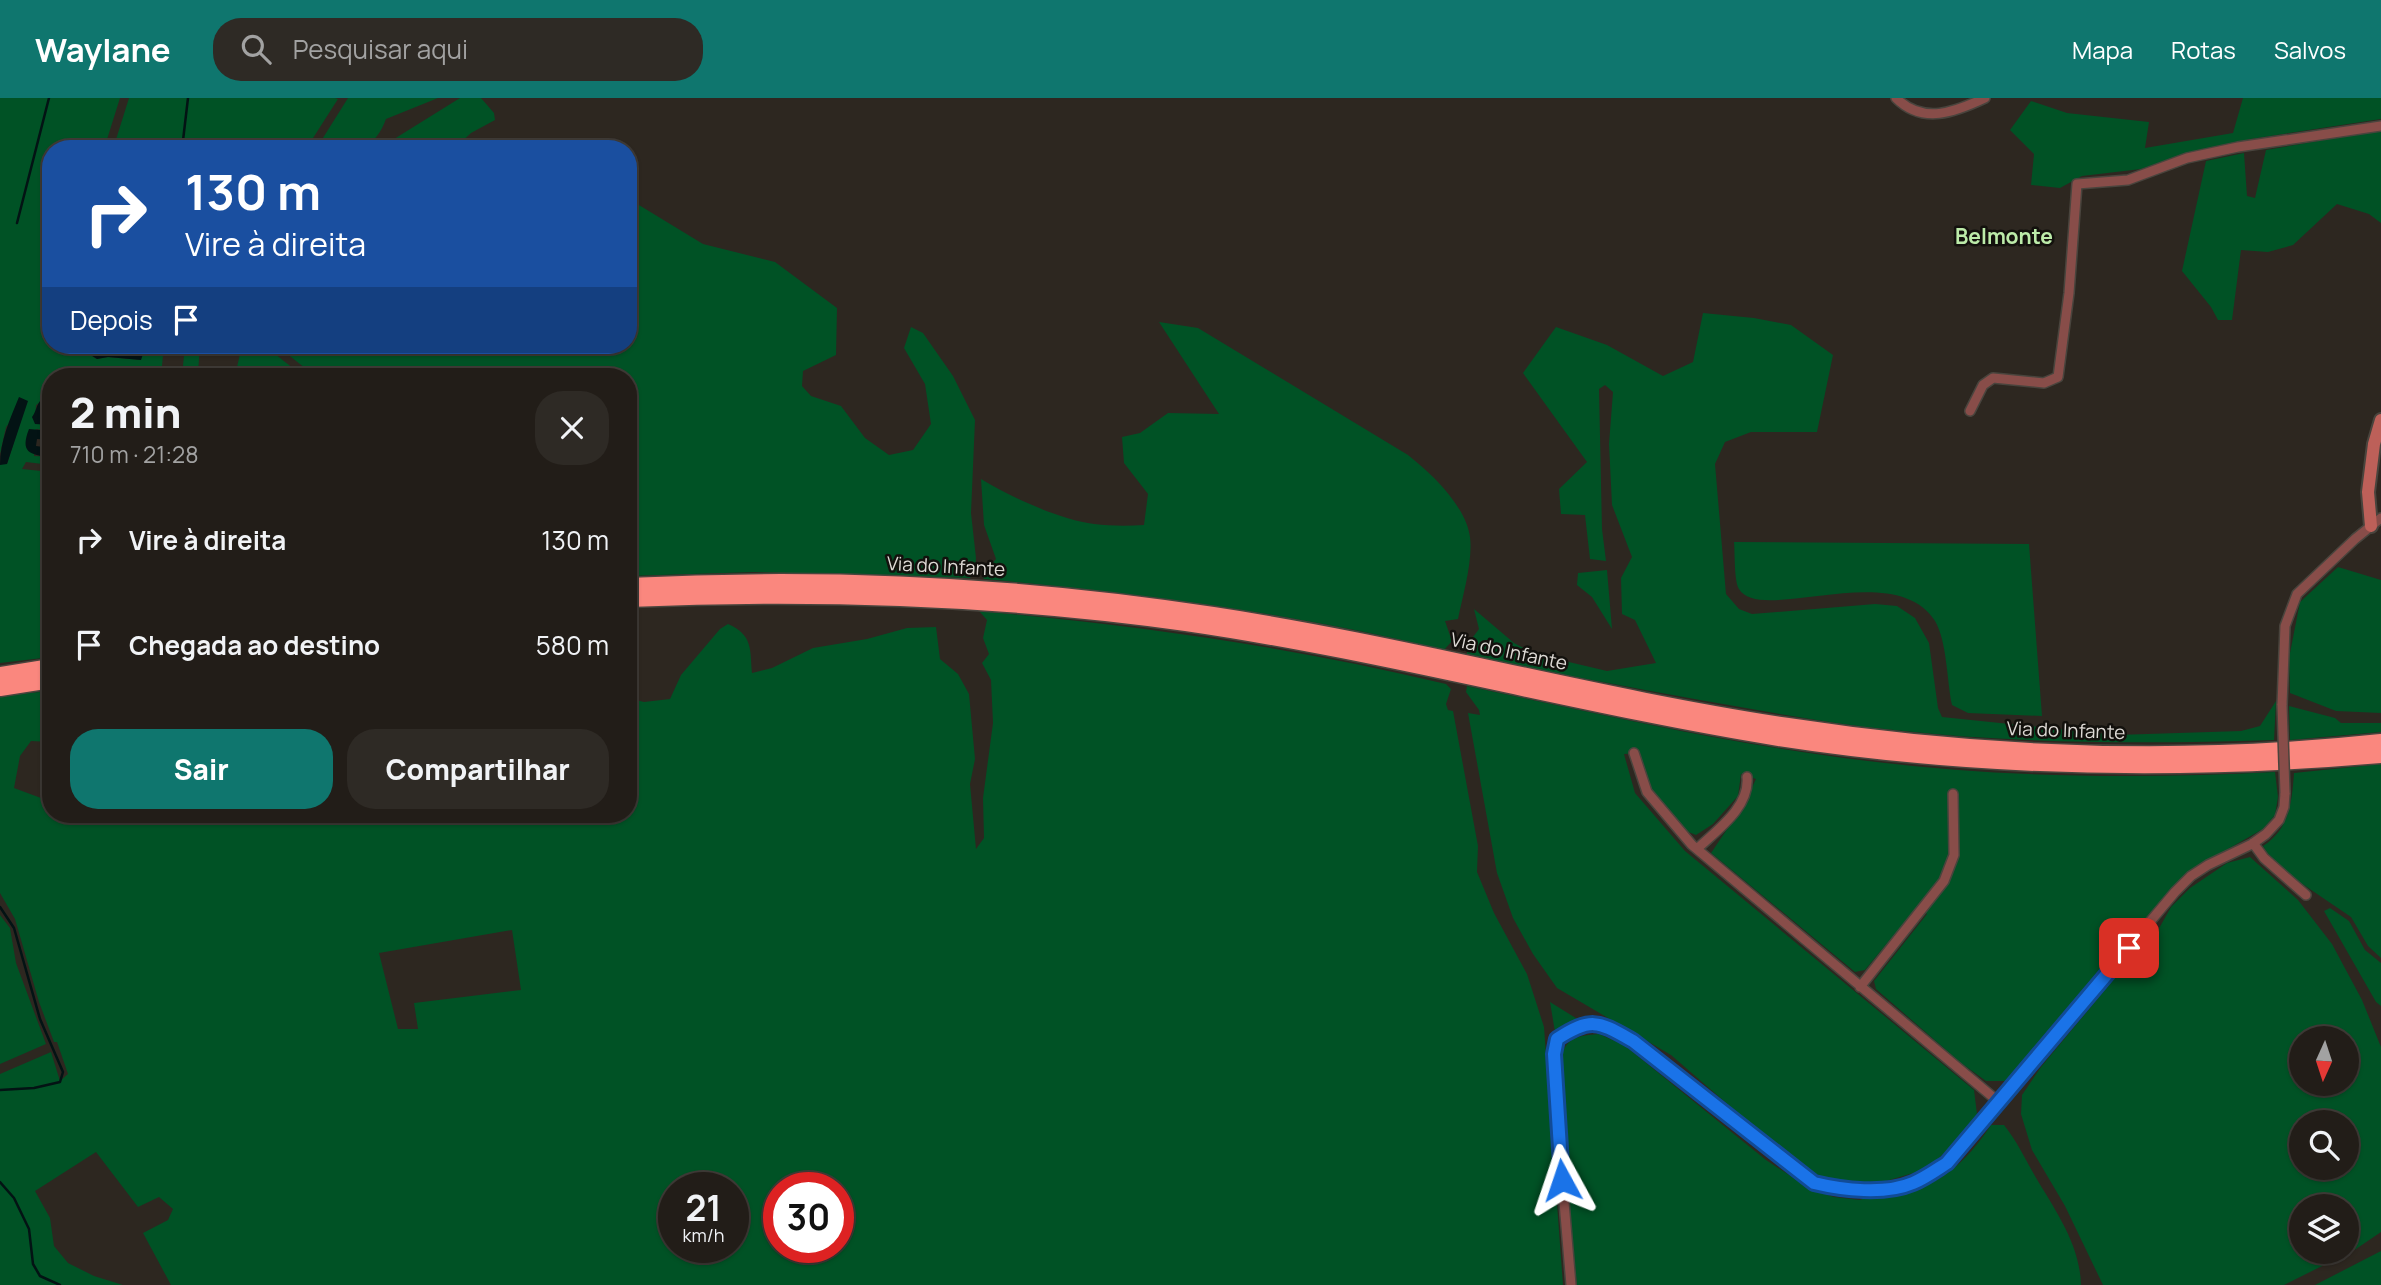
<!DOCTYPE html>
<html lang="pt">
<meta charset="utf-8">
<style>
:root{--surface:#221d18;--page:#2e2a25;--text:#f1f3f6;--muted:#a2a2a2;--line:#3f3b37;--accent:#0f766e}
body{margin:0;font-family:Manrope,sans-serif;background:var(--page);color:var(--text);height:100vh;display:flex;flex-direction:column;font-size:26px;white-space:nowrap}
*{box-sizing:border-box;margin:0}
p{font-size:23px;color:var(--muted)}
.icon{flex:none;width:38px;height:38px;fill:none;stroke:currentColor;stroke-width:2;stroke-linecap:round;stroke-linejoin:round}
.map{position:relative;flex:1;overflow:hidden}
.drawer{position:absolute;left:42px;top:270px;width:595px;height:455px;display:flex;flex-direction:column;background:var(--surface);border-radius:28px;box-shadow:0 2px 5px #0004,0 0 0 2px var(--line)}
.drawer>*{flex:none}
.guide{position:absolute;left:42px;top:42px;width:595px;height:214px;border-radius:28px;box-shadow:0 2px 5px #0004,0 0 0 2px var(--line);background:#1a4fa0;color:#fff;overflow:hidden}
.needle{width:46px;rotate:183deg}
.controls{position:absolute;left:2289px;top:928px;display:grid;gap:14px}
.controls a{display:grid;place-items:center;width:70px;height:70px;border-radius:50%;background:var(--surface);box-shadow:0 2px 5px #0004,0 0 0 2px var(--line);font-size:35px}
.speed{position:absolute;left:658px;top:1074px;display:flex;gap:14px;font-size:35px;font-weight:700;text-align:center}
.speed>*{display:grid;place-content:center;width:91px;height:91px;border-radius:50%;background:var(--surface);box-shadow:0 2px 5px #0004,0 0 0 2px var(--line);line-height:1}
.speed small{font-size:18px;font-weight:400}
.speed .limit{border:10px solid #d22;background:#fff;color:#111}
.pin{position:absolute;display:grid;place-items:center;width:60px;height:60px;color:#fff;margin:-30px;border-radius:14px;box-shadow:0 4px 10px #0006}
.me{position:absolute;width:77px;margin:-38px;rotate:355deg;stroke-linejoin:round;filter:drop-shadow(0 0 5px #0008)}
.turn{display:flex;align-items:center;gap:24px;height:147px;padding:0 28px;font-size:32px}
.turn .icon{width:91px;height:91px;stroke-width:2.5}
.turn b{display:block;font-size:49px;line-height:60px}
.then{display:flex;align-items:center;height:66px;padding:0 28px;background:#0003;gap:14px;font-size:26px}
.round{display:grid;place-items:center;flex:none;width:74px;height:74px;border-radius:28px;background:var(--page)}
.summary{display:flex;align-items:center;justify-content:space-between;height:119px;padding:0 28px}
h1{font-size:42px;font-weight:800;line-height:52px}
.primary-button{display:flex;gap:14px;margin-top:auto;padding:14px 28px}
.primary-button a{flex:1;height:80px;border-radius:28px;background:var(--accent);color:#fff;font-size:28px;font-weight:800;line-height:80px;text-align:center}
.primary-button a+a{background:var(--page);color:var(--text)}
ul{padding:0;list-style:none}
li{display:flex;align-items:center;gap:21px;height:105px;padding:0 28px}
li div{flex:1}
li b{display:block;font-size:26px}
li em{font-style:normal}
header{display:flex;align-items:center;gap:42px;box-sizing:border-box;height:98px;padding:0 35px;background:var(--accent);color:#fff}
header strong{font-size:33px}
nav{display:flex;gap:38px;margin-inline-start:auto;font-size:24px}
.search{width:490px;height:63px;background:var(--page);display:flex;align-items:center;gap:18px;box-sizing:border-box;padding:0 24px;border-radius:28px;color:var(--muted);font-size:26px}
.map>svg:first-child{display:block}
</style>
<header>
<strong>Waylane</strong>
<div class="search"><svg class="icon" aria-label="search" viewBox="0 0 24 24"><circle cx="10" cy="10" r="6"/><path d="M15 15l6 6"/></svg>Pesquisar aqui</div>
<nav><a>Mapa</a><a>Rotas</a><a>Salvos</a></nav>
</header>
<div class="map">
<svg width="2381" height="1187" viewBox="0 0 2381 1187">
<rect width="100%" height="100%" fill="#2d2720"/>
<path fill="#005225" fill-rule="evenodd" d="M0,0H120L104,51H51V247H86L89,256L97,261L108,259L141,262L98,252L96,247H164L161,278L112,275L108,278H51V302L45,301L36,307L35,325L51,327V333L36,331L34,358L51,359V367L26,364L22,371L51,374V559L0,565V366H7L27,303L6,329L0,356Z
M129,0H335L338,1L306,51H113Z
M348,0H438L386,21C372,59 349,51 316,51Z
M460,0H481L494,15L495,22L471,35L454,51H378Z
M2243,0H2381V21L2251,41L2190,54L2141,71L2082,78L2060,90L2031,87L2034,56L2010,32L2031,3L2067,15L2149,24L2145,50L2233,35Z
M2381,32V125L2369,116L2337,106L2293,147L2268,154L2241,152L2232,222H2218L2211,209L2182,173L2206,63L2244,55L2247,98L2255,100L2266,52Z
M628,69L633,71L634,104L703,146L775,164L837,210L836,257L803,273L802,288L811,298L841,308L865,340L889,357L913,352L931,326L925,286L904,250L911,229L923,235L953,278L975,322L971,415L976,460L975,472L970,480L754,474L628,478V278H508L489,272L478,276L459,275L454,278H315L276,247H628Z
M1703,215L1754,220L1791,227L1833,257L1817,334H1751L1725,344L1715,366L1726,496L1739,511L1752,516L1875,506L1897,508L1915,520L1929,545L1938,610L1942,619L2116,637L2241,633L2260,628L2276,603L2274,642C2147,646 2020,646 1894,632C1829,626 1765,613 1700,602C1622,588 1544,574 1467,556V547L1479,531L1474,511L1514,545L1535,556L1607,573L1656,565L1635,522L1622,516L1621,480L1632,459L1612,407L1609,346L1613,294L1605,287L1599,291L1602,431L1606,463L1590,461L1585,417L1561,416L1559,391L1587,364L1523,275L1556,229L1607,247L1663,278L1693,264Z
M1159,224L1198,230L1408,357C1431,375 1466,408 1470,439C1473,463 1463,497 1458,521L1445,523L1452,543L1444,552C1293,515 1138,495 984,481L982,477L996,461L984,427L981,381C1010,399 1061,422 1094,426C1110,428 1128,428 1144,427L1148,396L1124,365L1122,339L1140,335L1168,315L1219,316Z
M183,247H200L198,275L204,278H182L185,247Z
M242,247H268C277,261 290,265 301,278H235Z
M1734,444L2029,446L2042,618L1968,615L1952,607C1947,584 1947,543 1935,523C1895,459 1760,527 1739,491C1734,483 1735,455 1734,444Z
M2338,469L2381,482V615L2336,613L2290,595L2289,560L2300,504Z
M1607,472L1612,531L1592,499L1577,487L1578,475Z
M979,513C1137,527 1292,549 1446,586L1451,591L1446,606L1448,612L1453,613L1478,748L1477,774L1494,815L1527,876L1544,929L1563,1187H171L143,1135L168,1122L173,1111L159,1099L138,1109L96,1054L35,1093L50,1120L54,1148L68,1165L94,1178L123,1187H0V976L51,954L60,983L68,976L57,944H54L39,904L15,821L0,795V598L49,593L51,644L31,643L20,658L14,690L41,700L46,686L51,687V716H628V600L644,604L670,601L681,577L720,531L728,526C753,537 750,551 752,575L772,570L813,550L867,541L907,530L936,529L940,561L958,576L969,596L975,661L970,686L976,751L984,740L983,700L993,625L991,582L982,565L989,556L983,540L987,522ZM512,832L521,892L414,905L418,931H398L379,855ZM674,1090H733V1150H674ZM779,1090H838V1150H779Z
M1467,588C1600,616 1733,647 1868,663C2003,680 2139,681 2275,674L2278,699L2275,717L2263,731L2186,775L2057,923L2009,983H1986L1961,965L1876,891L1874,883L1927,816L1917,809L1865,872L1855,874L1711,755L1744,706L1756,681L1741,676L1738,698L1713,726L1696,737L1686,733L1649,689L1639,655L1624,656L1635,695L1685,753L1974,992L1977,1016L1966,1035L1927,1071L1886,1083L1851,1085L1823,1080L1793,1063L1671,957L1557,890L1533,856L1513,820L1497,775L1468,615L1480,617L1479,612L1466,594Z
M2289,608L2335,620L2341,625H2381V634L2290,642Z
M2381,666V860L2368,848L2351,819L2298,783L2268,756L2263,748C2289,732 2292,704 2294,675Z
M2250,759L2298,802L2332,846L2362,902L2381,949V1134L2356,1151L2284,1187H2103L2065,1108L2032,1052L2021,1016L2022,997L2041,969L2134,857L2148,850L2171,809L2190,790L2227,765ZM2301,940H2347V985H2301ZM2301,1024H2347V1069H2301ZM2301,1108H2347V1153H2301Z
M2330,810L2349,823L2365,852L2381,865V908L2376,904L2324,813Z
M0,817L10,830L16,865L46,946L0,966Z
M1550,904L1579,922L1555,934Z
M1599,936L1624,947L1766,1062L1812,1092L1834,1099L1860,1102L1864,1100C1925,1097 1957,1078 1991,1027H2004C2017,1043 2025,1061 2035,1078C2055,1112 2080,1146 2081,1187H1577C1571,1127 1565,1068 1563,1008C1562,992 1558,970 1563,954C1568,938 1585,937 1599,936Z
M2381,1153V1187H2315Z"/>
<path fill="#031314" d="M86,247H96L98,252C112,249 131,248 143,256L141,262L108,259L97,261L89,256Z
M19,299L28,303L7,366L0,367C0,343 10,321 19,299Z
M51,302V310H43V317L51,318V327L35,326L32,319C36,314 36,308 40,303Z
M29,331L51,333V342L37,341L36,348L51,350V359C29,357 20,354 29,331Z"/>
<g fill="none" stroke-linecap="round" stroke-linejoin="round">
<path stroke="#031314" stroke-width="2.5" d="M182,51L188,0
M17,125L49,0
M0,809L14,830L40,921L63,974L60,984L34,990L0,992
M0,1084L14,1100L29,1131L33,1166L40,1178L60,1187"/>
<g stroke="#49443d" stroke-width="12">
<path id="street" d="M1896,0C1923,27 1955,14 1985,0
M1970,313L1983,287L1993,280L2044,285L2058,279L2069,195L2077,86L2128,82L2187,60L2238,49L2381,28
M2282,607L2285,528L2297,496L2355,441L2381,420
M1634,655L1647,694L1692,747L2000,1005
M2253,745L2264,760L2306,797
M1697,751C1717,732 1750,709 1747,679
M1860,889L1944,783L1954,757L1953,696
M1571,1187L1558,1033L1554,956L1557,941L1588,925L1608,929L1633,943L1814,1085C1843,1092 1885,1097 1913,1085C1925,1080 1936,1072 1947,1065L2175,794L2191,778L2208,767L2252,746L2266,736L2279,722L2284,709L2285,695"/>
</g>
<g stroke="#49443d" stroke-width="16">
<path id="secondary" d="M2371,428L2368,394L2374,346L2381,322"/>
</g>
<g stroke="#49443d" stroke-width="19">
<path id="highway" d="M628,488C824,478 1019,487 1213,517C1406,546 1595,599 1788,628C1983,658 2184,665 2381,644
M628,501C815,493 1001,499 1186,525C1385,554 1580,608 1779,640C1979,671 2180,674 2381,657
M0,577L51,569
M0,590L51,582"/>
</g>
<use href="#street" stroke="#884d49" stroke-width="9"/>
<use href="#secondary" stroke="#bd6059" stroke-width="12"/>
<use href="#highway" stroke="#fa877e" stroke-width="16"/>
<g stroke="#49443d" stroke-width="12" stroke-linecap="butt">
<path id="street-bridge" d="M2282,607L2285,695"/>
</g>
<use href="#street-bridge" stroke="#884d49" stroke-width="9"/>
</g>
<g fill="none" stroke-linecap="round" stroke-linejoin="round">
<g stroke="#114b97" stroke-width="18">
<path id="route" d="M1562,1082L1554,956L1557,941C1592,918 1599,924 1633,943L1814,1085C1843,1092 1885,1097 1913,1085C1925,1080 1936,1072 1947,1065L2129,850"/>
</g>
<use href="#route" stroke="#1a73e8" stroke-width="12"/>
</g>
<g text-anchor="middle" stroke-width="5" stroke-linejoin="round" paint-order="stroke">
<g font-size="19" fill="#dedad5" stroke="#13110d">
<text transform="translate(946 468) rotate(3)" y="7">Via do Infante</text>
<text transform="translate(1509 553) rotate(12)" y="7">Via do Infante</text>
<text transform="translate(2066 632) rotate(2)" y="7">Via do Infante</text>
</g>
<g font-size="21" font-weight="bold" fill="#bceba9" stroke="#13110d">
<text x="2004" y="146">Belmonte</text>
</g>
</g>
</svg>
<div class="controls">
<a><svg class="needle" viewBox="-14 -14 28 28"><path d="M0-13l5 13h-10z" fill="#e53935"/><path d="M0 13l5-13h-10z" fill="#a2a2a2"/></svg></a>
<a><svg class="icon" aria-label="search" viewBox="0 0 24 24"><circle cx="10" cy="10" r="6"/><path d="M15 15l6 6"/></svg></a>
<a><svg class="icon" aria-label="layers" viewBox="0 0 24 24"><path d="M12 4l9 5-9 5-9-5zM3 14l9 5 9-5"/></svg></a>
</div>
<div class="speed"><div>21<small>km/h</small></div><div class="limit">30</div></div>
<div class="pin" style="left:2129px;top:850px;background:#d93025"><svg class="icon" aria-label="arrive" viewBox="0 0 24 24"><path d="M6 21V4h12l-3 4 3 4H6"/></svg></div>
<svg class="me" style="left:1562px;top:1082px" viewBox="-20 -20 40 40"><path d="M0-17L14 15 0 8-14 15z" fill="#1a73e8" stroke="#fff" stroke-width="4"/></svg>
<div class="guide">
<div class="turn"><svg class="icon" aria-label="right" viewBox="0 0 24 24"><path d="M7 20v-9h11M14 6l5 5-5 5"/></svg><div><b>130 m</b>Vire à direita</div></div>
<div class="then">Depois<svg class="icon" aria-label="arrive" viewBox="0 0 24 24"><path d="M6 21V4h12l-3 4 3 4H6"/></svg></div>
</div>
<section class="drawer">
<div class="summary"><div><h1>2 min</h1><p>710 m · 21:28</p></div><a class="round"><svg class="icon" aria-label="close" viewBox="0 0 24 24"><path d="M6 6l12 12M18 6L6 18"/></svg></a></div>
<ul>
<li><svg class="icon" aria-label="right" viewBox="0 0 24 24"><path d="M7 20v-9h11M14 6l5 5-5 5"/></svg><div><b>Vire à direita</b></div><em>130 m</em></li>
<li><svg class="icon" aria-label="arrive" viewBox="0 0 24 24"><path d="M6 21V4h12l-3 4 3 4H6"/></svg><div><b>Chegada ao destino</b></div><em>580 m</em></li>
</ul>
<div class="primary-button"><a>Sair</a><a>Compartilhar</a></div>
</section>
</div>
